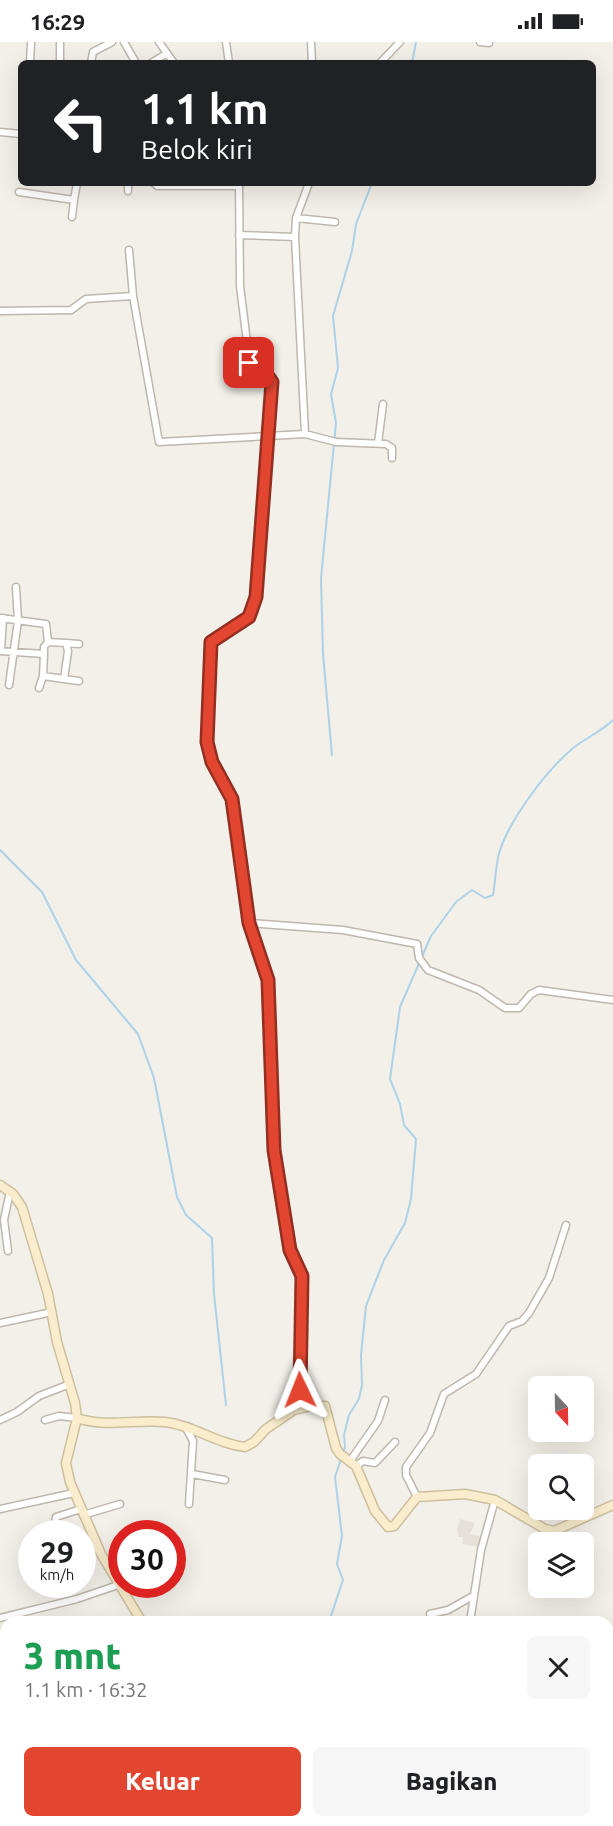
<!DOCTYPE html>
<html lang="id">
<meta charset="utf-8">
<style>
:root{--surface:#fff;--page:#f6f6f6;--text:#202124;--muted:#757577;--accent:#e24631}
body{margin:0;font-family:Ubuntu,sans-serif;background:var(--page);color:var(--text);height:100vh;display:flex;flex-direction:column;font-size:22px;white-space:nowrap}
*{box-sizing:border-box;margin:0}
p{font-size:20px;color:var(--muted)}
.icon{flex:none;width:33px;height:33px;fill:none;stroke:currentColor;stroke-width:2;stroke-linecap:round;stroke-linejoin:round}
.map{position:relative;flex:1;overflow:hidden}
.side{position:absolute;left:0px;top:1574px;width:614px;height:212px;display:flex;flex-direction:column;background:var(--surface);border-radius:18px 18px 0 0;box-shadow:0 6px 24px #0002}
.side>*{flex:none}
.banner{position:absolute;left:18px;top:18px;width:578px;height:126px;border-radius:9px;box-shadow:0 6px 24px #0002;background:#202124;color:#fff;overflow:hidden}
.needle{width:39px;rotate:158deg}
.buttons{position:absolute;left:528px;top:1334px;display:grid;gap:12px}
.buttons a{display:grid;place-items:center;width:66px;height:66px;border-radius:9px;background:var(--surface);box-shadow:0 6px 24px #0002;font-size:30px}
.speed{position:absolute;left:18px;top:1478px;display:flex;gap:12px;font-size:30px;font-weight:700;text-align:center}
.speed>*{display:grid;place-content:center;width:78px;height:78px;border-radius:50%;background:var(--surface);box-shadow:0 6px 24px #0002;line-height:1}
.speed small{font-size:15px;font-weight:400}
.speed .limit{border:9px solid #d22;background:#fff;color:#111}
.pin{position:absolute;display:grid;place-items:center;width:51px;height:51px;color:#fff;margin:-26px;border-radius:12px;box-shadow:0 3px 9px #0006}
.me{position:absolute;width:66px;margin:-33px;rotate:358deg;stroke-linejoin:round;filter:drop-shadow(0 0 4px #0008)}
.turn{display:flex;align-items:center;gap:21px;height:126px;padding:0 24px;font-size:27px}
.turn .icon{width:78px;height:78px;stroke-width:2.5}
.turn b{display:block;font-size:42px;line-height:51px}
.round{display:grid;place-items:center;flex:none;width:63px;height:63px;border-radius:9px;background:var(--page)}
.summary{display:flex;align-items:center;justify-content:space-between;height:102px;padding:0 24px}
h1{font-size:36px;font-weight:800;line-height:45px;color:#1e9e55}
.button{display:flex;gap:12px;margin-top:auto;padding:12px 24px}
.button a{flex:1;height:69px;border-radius:9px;background:var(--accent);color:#fff;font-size:24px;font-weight:800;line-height:69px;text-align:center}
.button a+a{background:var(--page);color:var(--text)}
.status{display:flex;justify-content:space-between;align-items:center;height:42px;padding:0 30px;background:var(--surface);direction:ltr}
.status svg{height:16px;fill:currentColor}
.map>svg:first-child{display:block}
</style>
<div class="status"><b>16:29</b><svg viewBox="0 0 49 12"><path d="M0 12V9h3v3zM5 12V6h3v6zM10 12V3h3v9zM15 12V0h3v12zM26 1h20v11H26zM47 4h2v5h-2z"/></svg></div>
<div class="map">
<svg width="613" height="1784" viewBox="0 0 613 1784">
<rect width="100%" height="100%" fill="#f3f0e9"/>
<path fill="#e6e1d8" d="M460,1477L475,1481L470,1492L480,1494L478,1505L462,1502L463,1495H459L457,1488Z"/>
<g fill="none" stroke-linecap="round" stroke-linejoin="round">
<path stroke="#add2e8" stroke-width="2" d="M412,21L416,0
M332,713L323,612L321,536L336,381L331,352L338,326L333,274L352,209L356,182L372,141
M0,808L42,850L76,918L138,992L154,1036L177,1155L186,1173L212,1196L214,1252L226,1363
M329,1580L343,1538L337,1522L342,1494L335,1435L345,1405L344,1393L349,1373L359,1357L362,1343L361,1313L366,1264L384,1218L405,1181L411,1157L416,1097L404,1083L400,1062L390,1037L400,965L431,894L456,860L472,848L485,856L493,853C496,838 495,823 500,808C511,776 546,729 572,707C585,696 601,690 613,678
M608,1659L613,1623
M608,1742L613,1765
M386,1779L388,1784"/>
<g stroke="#bdb7ad" stroke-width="9">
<path id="street" d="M124,0L136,21
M159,0L174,21
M226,0L229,21
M311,0L312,21
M480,0L489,1
M30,21L31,0
M60,21V0
M91,21L93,10L112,0
M151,21L166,12
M380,21L400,0
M0,90L21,92
M154,141L157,144H239
M239,141L240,244L250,324L257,331L267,333L272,340L256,555L249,575L211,600L207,700L212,721L232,757L249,881L268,938L274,1108L289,1208L302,1234L299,1331L302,1365
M128,149V141
M19,150L74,158L77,141
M72,175L74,158
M296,176L335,180
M239,193L295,195
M129,208L133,254L159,400L305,392L336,400L386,402L392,406V416
M0,269L71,268L86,257L133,254
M305,392L295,195L296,176L309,141
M378,401L383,362
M0,576L46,582L48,600
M66,601L79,602
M0,609L44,612L43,634L64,637L68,609L66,601L48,600L44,605V612
M1,609L3,576
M64,637L79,639
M9,643L18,579L16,545
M39,646L43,634
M249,881L343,888L417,902L419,916L428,928L479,948L505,966H519L531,952L539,948L613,958
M8,1209L4,1178L10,1149
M0,1281L52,1270
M0,1378L17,1370L39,1354L70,1342
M45,1378L59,1374L77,1376
M186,1386L193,1399L189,1462
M350,1419L378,1379L385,1358
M356,1424L363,1419L375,1421L395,1400
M192,1432L225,1438
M417,1455L406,1433V1425L430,1391L444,1352L476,1332L509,1284L522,1279L529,1271L549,1236L566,1183
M0,1467L74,1451
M83,1473L120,1462
M42,1491L54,1486L56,1475L81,1467
M430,1572L448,1568L473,1554
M0,1576L77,1557L118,1543
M470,1580L481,1508L495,1458
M0,1664L6,1662
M466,1779V1784
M95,1784L103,1779"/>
</g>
<g stroke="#cdbf9e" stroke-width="11">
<path id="secondary" d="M0,1143L13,1152L22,1165L48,1252L57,1300L75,1361L77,1376L66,1421L70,1440L101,1512L142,1580
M294,1368L310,1364H325L336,1406L340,1412L356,1424L375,1469L388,1485L394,1484L417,1455L465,1452L495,1458L545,1487L554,1489L613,1463
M77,1376C107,1386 135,1377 165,1380C193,1383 217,1402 245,1405L254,1400L266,1387L291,1370
M275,1779L278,1784"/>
</g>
<use href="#street" stroke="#fff" stroke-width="6"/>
<use href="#secondary" stroke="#f9edcd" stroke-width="8"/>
</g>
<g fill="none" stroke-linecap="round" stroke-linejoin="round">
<g stroke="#932e20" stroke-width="15">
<path id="route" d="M249,321L253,328L267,333L272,340L256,555L249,575L211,600L207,700L212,720L232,757L249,881L268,938L274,1108L290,1208L302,1234L300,1348"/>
</g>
<use href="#route" stroke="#e24631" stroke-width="10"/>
</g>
</svg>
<div class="buttons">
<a><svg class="needle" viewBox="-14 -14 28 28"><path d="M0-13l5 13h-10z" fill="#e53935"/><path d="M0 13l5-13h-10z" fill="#757577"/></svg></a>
<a><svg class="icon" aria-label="search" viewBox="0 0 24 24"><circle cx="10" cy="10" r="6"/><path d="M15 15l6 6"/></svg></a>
<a><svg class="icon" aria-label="layers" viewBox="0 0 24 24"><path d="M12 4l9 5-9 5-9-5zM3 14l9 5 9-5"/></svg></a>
</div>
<div class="speed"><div>29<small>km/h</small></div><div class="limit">30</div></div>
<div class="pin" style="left:249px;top:321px;background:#d93025"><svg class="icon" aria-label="arrive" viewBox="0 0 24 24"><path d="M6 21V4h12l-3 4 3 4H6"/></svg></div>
<svg class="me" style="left:300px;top:1348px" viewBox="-20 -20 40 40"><path d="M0-17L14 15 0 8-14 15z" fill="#e24631" stroke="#fff" stroke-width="4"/></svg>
<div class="banner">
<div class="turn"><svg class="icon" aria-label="left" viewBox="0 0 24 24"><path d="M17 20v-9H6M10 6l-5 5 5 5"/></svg><div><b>1.1 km</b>Belok kiri</div></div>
</div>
<section class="side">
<div class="summary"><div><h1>3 mnt</h1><p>1.1 km · 16:32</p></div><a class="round"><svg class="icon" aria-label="close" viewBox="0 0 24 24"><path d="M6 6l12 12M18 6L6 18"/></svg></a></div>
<div class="button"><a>Keluar</a><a>Bagikan</a></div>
</section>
</div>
